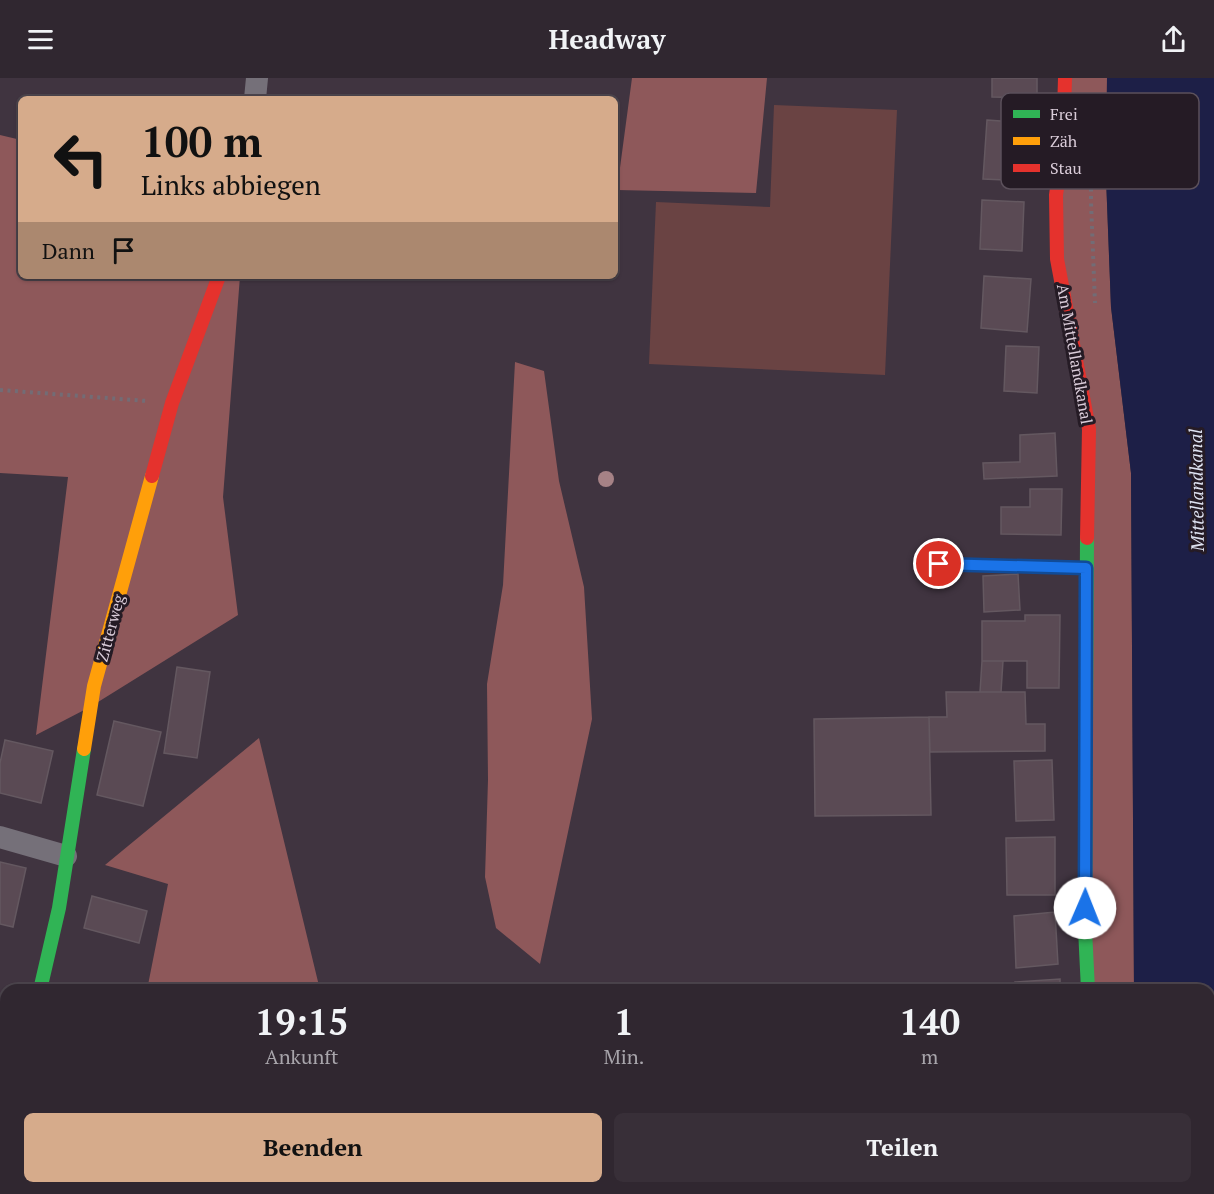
<!DOCTYPE html>
<html lang="de">
<meta charset="utf-8">
<style>
:root{--surface:#302730;--page:#382f38;--text:#f1f3f6;--muted:#a8a5ab;--line:#4b444c;--accent:#d6ab8b}
body{margin:0;font-family:"PT Serif",serif;background:var(--page);color:var(--text);height:100vh;display:flex;flex-direction:column;font-size:22px;white-space:nowrap}
*{box-sizing:border-box;margin:0}
p{font-size:20px;color:var(--muted)}
.icon{flex:none;width:33px;height:33px;fill:none;stroke:currentColor;stroke-width:2;stroke-linecap:round;stroke-linejoin:round}
.map{position:relative;flex:1;overflow:hidden}
.panel{position:absolute;left:0px;top:906px;width:1215px;height:210px;display:flex;flex-direction:column;background:var(--surface);border-radius:18px 18px 0 0;box-shadow:0 2px 4px #0004,0 0 0 2px var(--line)}
.panel>*{flex:none}
.hud{position:absolute;left:18px;top:18px;width:600px;height:183px;border-radius:9px;box-shadow:0 2px 4px #0004,0 0 0 2px var(--line);background:#d6ab8b;color:#111;overflow:hidden}
.pin{position:absolute;display:grid;place-items:center;width:51px;height:51px;color:#fff;margin:-26px;border:3px solid #fff;border-radius:50%;box-shadow:0 2px 6px #0007}
.me{position:absolute;width:66px;margin:-33px;rotate:1deg;stroke-linejoin:round;filter:drop-shadow(0 0 4px #0008)}
.turn{display:flex;align-items:center;gap:21px;height:126px;padding:0 24px;font-size:27px}
.turn .icon{width:78px;height:78px;stroke-width:2.5}
.turn b{display:block;font-size:42px;line-height:51px}
.then{display:flex;align-items:center;height:57px;padding:0 24px;background:#0003;gap:12px;font-size:22px}
.eta{display:flex;justify-content:space-evenly;align-items:center;height:102px;text-align:center}
.eta b{font-size:36px;font-weight:800;line-height:42px}
.primary-button{display:flex;gap:12px;margin-top:auto;padding:12px 24px}
.primary-button a{flex:1;height:69px;border-radius:9px;background:var(--accent);color:#111;font-size:24px;font-weight:800;line-height:69px;text-align:center}
.primary-button a+a{background:var(--page);color:var(--text)}
header{display:flex;justify-content:space-between;align-items:center;height:78px;padding:0 24px;background:var(--surface);font-size:27px;font-weight:800}
.map>svg:first-child{display:block}
</style>
<header><svg class="icon" aria-label="menu" viewBox="0 0 24 24"><path d="M4 6h16M4 12h16M4 18h16"/></svg>Headway<svg class="icon" aria-label="share" viewBox="0 0 24 24"><path d="M12 15V3M7 8l5-5 5 5M5 13v7h14v-7"/></svg></header>
<div class="map">
<svg width="1214" height="1116" viewBox="0 0 1214 1116">
<rect width="100%" height="100%" fill="#403440"/>
<path fill="#6a4343" d="M774,27L897,32L885,297L649,286L656,124L770,129Z"/>
<path fill="#8e585a" d="M632,0H767L756,115L617,112Z
M1065,0H1107L1106,99L1111,229L1131,395L1134,912H1088L1089,351L1057,181Z
M0,57L21,62V198H240L223,419L238,537L90,629L36,657L68,399L0,395Z
M515,284L544,293L559,403L584,509L592,641L540,886L496,850L485,799L488,702L487,606L503,507Z
M259,660L320,912H147L168,806L105,787Z
M126,1110H300L299,1116H117Z"/>
<path fill="#1d1f47" d="M1107,0H1214V1116H1139V1110H1209V912H1134L1131,395L1111,229L1106,99Z"/>
<path fill="#5a4a54" stroke="#645860" stroke-width="1.5" d="M992,0H1037V20L992,19Z
M987,42L1030,45L1027,103L983,101Z
M982,122L1024,124L1022,173L980,171Z
M984,198L1031,201L1027,254L981,250Z
M1006,268L1039,269L1037,315L1004,313Z
M1055,355L1057,398L984,401L983,385L1020,384V357Z
M1030,411H1062L1061,457L1001,456V429H1030Z
M1018,496L1020,532L984,534L983,498Z
M1025,537H1060L1059,610H1027V583H982V543H1025Z
M982,583H1003L1001,614H980Z
M177,589L210,594L197,680L164,675Z
M946,614H1025L1026,646H1045V673L930,674L929,639H947Z
M929,639L931,737L815,738L814,641Z
M114,643L161,654L143,728L97,717Z
M5,662L53,673L41,725L0,715V685Z
M1052,682L1054,742L1016,743L1014,683Z
M1055,759V817H1007L1006,760Z
M0,784L26,790L13,849L0,846Z
M92,818L147,833L139,865L84,850Z
M1055,834L1058,886L1016,890L1014,838Z
M1060,901V912H1015V904Z
M60,1110H88L87,1116Z
M1013,1110H1064V1113L1013,1116Z"/>
<g fill="none" stroke-linecap="round" stroke-linejoin="round">
<path stroke="#736c75" stroke-width="4" stroke-dasharray="3 4.5" stroke-linecap="butt" d="M1091,73V124L1095,225
M0,312L147,323"/>
<path stroke="#757079" stroke-width="10" d="M939,486L1083,490"/>
<path stroke="#757079" stroke-width="22" d="M255,21L257,0
M0,759L66,778
M0,1043L6,1045
M0,1085L6,1061
M1099,1110V1116"/>
<path stroke="#30b455" stroke-width="14" d="M1087,460L1085,851L1088,912
M40,912L59,830L84,671"/>
<path stroke="#ff9f0a" stroke-width="14" d="M84,671L94,608L152,398"/>
<path stroke="#e5322d" stroke-width="14" d="M1065,0L1063,68L1056,117L1057,181L1089,351L1087,460
M152,398L172,325L219,198"/>
</g>
<circle fill="#a68286" cx="606" cy="401" r="8"/>
<g fill="none" stroke-linecap="round" stroke-linejoin="round">
<g stroke="#114b97" stroke-width="15">
<path id="route" d="M939,486L1086,490L1085,830"/>
</g>
<use href="#route" stroke="#1a73e8" stroke-width="10"/>
</g>
<g text-anchor="middle" stroke-width="6" stroke-linejoin="round" paint-order="stroke">
<g font-size="16" fill="#daccd9" stroke="#251b25">
<text transform="translate(1075 276) rotate(80)" y="6">Am Mittellandkanal</text>
<text transform="translate(110 550) rotate(-75)" y="6">Zitterweg</text>
</g>
<g font-size="18" font-style="italic" fill="#dfe3f2" stroke="#251b25">
<text transform="translate(1197 412) rotate(-91)" y="6">Mittellandkanal</text>
</g>
</g>
<rect x="1001" y="15" width="198" height="96" rx="9" fill="#251b25" stroke="#5b505b" stroke-width="1.5"/>
<rect x="1013" y="32" width="27" height="8" fill="#30b455"/>
<rect x="1013" y="59" width="27" height="8" fill="#ff9f0a"/>
<rect x="1013" y="86" width="27" height="8" fill="#e5322d"/>
<g font-size="16" fill="#daccd9">
<text x="1050" y="42">Frei</text>
<text x="1050" y="69">Zäh</text>
<text x="1050" y="96">Stau</text>
</g>
</svg>
<div class="pin" style="left:939px;top:486px;background:#d93025"><svg class="icon" aria-label="arrive" viewBox="0 0 24 24"><path d="M6 21V4h12l-3 4 3 4H6"/></svg></div>
<svg class="me" style="left:1085px;top:830px" viewBox="-20 -20 40 40"><circle r="19" fill="#fff"/><path d="M0-13L10 11 0 6-10 11z" fill="#1a73e8"/></svg>
<div class="hud">
<div class="turn"><svg class="icon" aria-label="left" viewBox="0 0 24 24"><path d="M17 20v-9H6M10 6l-5 5 5 5"/></svg><div><b>100 m</b>Links abbiegen</div></div>
<div class="then">Dann<svg class="icon" aria-label="arrive" viewBox="0 0 24 24"><path d="M6 21V4h12l-3 4 3 4H6"/></svg></div>
</div>
<section class="panel">
<div class="eta">
<div><b>19:15</b><p>Ankunft</p></div>
<div><b>1</b><p>Min.</p></div>
<div><b>140</b><p>m</p></div>
</div>
<div class="primary-button"><a>Beenden</a><a>Teilen</a></div>
</section>
</div>
